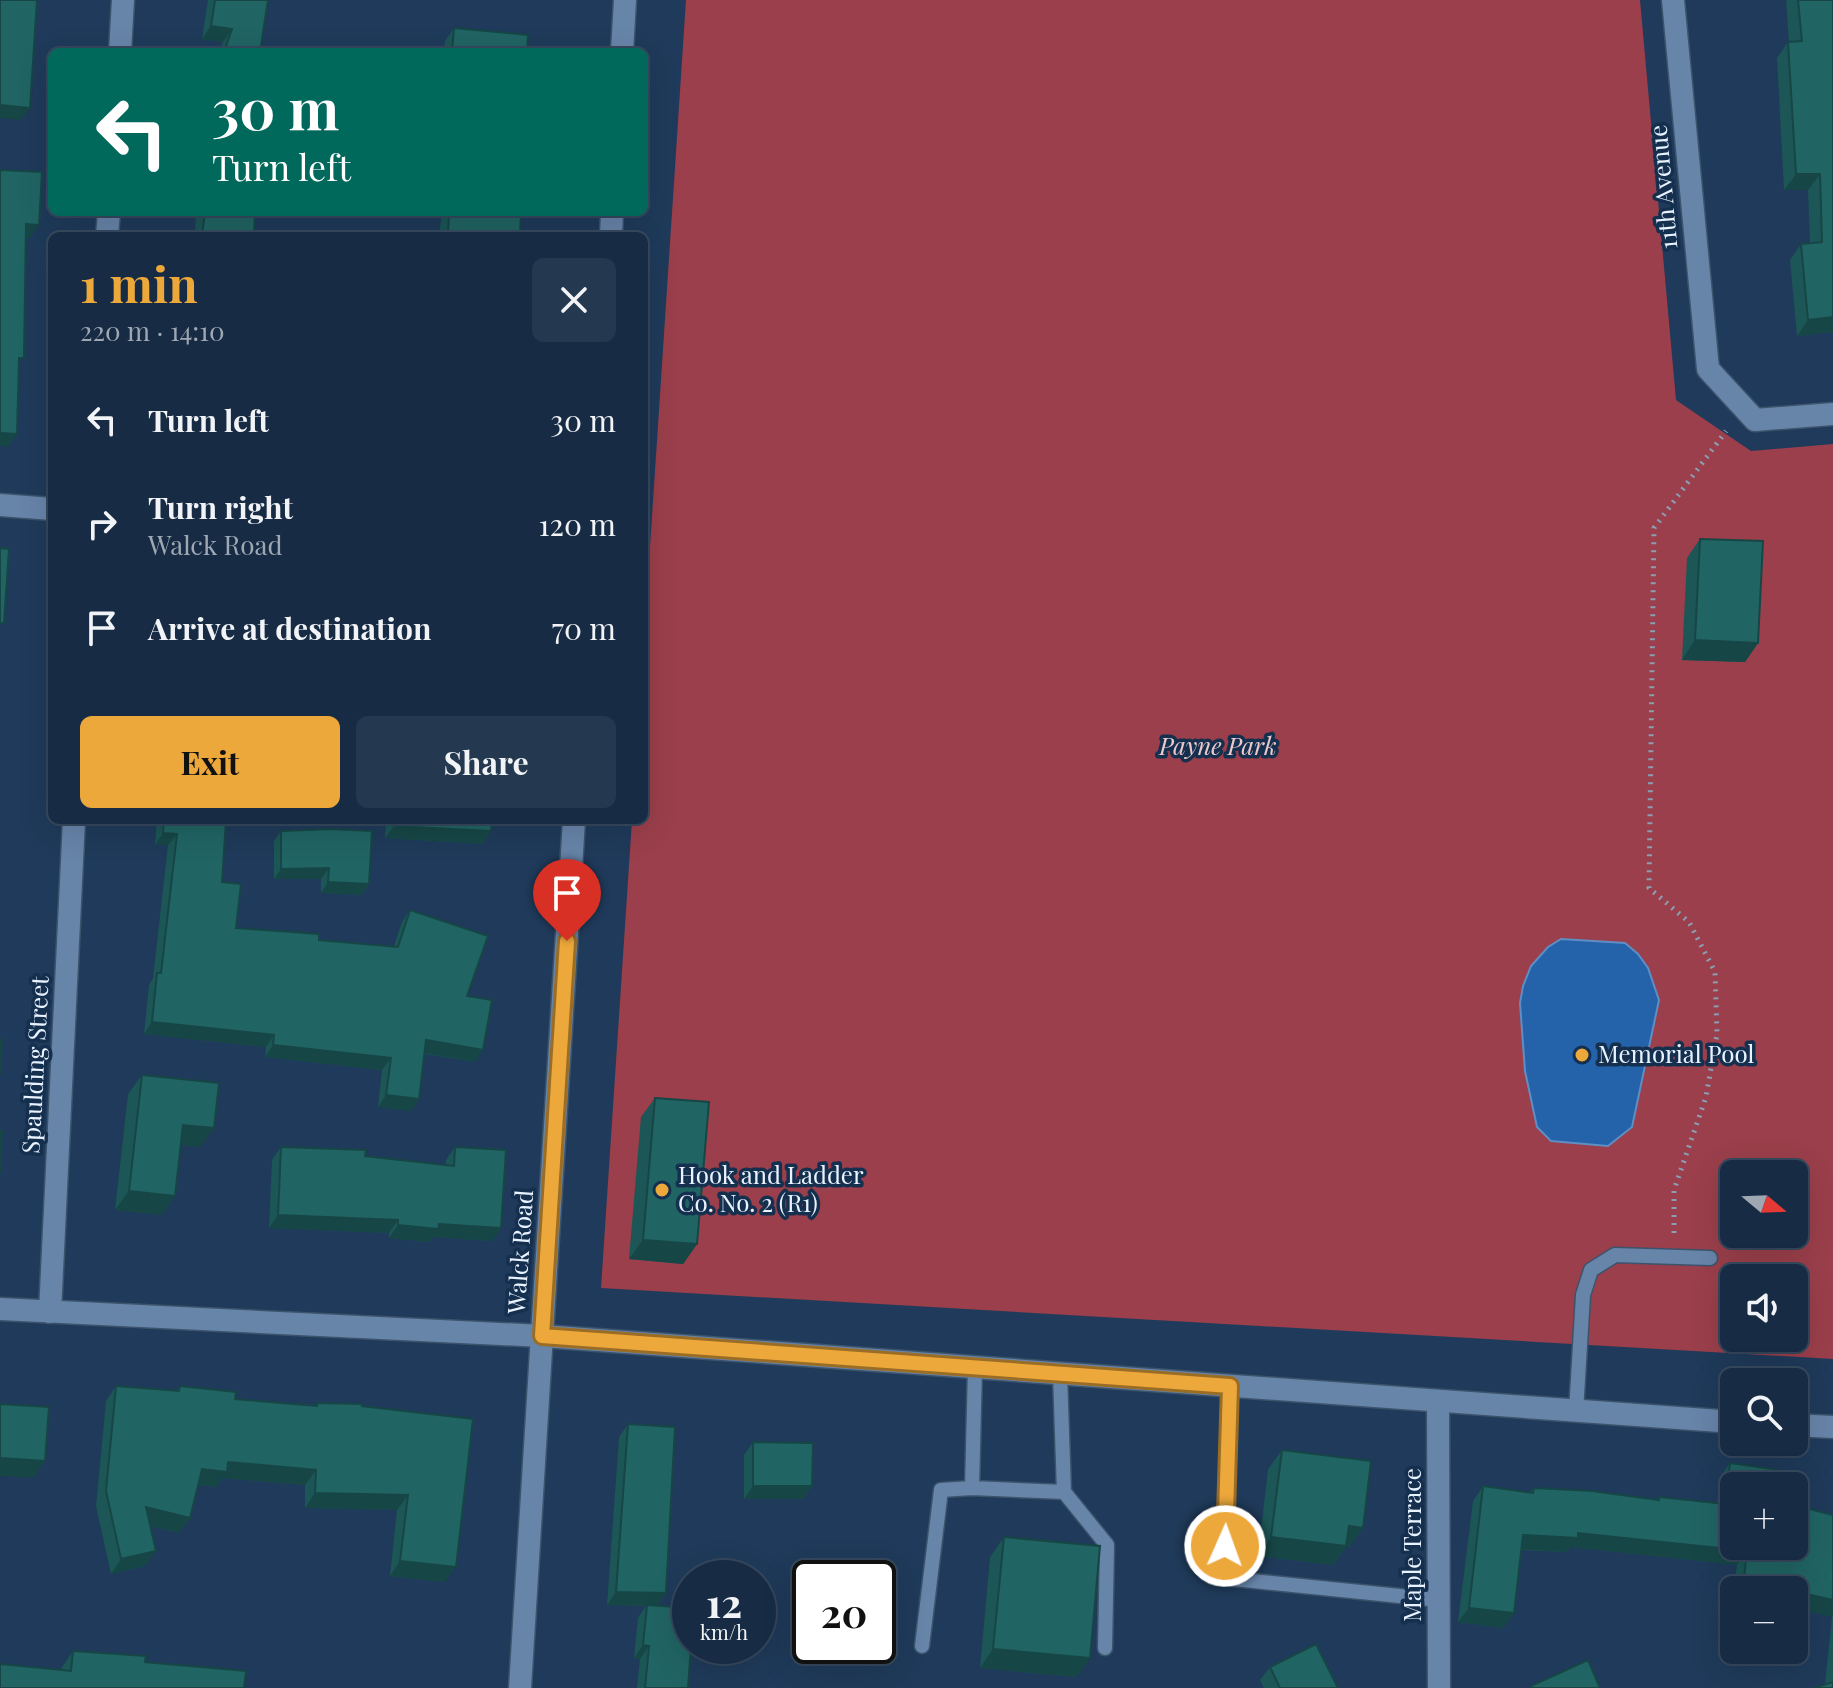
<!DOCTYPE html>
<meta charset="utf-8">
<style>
:root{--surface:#172c44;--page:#24384f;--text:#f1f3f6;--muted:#9ea7b2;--line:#36485d;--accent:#eda83b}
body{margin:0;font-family:"Playfair Display",serif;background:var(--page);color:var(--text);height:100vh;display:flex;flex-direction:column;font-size:30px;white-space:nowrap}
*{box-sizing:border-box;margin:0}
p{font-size:26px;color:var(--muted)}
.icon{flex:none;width:44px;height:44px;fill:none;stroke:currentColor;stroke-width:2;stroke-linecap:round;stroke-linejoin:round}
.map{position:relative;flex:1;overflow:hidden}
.drawer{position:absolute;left:48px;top:232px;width:600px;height:592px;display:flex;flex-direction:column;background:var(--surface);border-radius:12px;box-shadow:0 8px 32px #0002,0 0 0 2px var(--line)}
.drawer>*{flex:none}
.guide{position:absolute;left:48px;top:48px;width:600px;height:168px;border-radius:12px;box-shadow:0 8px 32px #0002,0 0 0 2px var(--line);background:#00695c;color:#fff;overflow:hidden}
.needle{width:52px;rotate:109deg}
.buttons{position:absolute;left:1720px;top:1160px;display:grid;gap:16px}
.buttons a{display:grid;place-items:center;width:88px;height:88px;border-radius:12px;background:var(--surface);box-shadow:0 8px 32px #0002,0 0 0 2px var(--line);font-size:40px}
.speed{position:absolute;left:672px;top:1560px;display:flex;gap:16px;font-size:40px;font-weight:700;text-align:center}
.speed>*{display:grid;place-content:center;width:104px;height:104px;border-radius:50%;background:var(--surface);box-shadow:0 8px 32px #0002,0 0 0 2px var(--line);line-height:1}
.speed small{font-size:20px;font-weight:400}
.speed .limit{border:4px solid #111;border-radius:12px;background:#fff;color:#111}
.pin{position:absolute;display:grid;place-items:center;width:68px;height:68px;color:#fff;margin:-82px -34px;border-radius:50% 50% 50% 0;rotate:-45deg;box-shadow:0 0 8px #0007}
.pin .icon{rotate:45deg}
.me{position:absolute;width:88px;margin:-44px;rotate:2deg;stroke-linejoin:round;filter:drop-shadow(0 0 6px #0008)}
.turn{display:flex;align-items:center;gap:28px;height:168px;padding:0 32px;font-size:36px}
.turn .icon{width:104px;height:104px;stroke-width:2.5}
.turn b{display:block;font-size:56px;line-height:68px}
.round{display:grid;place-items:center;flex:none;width:84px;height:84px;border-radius:12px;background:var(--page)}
.head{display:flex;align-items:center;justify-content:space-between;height:136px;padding:0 32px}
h1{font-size:48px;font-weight:700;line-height:60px;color:var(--accent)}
.primary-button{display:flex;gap:16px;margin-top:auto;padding:16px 32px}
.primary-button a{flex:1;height:92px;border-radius:12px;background:var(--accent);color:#111;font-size:32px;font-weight:700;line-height:92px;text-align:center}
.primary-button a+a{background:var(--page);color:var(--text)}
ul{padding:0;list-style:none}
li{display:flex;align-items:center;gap:24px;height:104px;padding:0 32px}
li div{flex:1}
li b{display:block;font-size:30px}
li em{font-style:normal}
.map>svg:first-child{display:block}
</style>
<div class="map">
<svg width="1833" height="1688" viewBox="0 0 1833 1688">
<rect width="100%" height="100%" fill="#1f3a5a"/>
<path fill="#9a3f4b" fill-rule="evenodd" d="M686,0H1640L1676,400L1751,451L1833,444V1359L601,1288L632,820H644V638ZM1734,1174H1794V1234H1734ZM1734,1278H1794V1338H1734Z"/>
<path fill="#2462aa" stroke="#5f8ec4" stroke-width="2" d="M1561,939L1625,943L1638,954L1648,968L1659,1000L1632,1127L1608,1146L1551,1141L1537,1127L1525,1071L1520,1003L1523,986L1531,966L1548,947Z"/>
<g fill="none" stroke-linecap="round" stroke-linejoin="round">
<g stroke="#3c536c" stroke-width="17">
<path id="service" d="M975,1368L972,1488L1064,1492L1060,1374
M1230,1386L1224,1578L1439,1600
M1576,1412L1583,1295L1591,1270L1615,1255L1710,1258
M1064,1492L1107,1545L1105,1648
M922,1646L941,1490L972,1488"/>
</g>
<g stroke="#3c536c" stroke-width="25">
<path id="minor" d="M1673,0L1708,369L1755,420L1833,414
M120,52L123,0
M622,52L625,0
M107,236L109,212
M611,236L612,212
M0,505L52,509
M50,1312L74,820
M1438,1402L1439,1688
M520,1688L574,820"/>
</g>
<g stroke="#3c536c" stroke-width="25">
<path id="tertiary" d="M0,1309L542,1336L1734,1422
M1794,1425L1833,1427"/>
</g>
<path stroke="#8c9eb3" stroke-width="5" stroke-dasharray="2 6" stroke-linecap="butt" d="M1674,1233V1190L1706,1097L1717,1034L1715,972L1689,922L1649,888L1654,528L1726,431"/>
<use href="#service" stroke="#6784a9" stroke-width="14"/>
<use href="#minor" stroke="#6784a9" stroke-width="22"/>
<use href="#tertiary" stroke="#6784a9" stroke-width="22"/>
</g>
<path fill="#1c5656" d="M208,0H268L260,52H219L223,42L202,39Z
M1786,0H1833V332L1797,336L1790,260L1801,244L1810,243L1808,190H1784L1777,58L1788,42H1789Z
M454,28L527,52H444L445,41Z
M196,212H255L254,234L263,236H195Z
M442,212H521L520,236H439Z
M1700,539L1758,643L1745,662L1682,660L1687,558Z
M157,820H226L222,882L236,928L319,940L394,946L402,922L410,910L467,996L475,1062L425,1054L411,1111L378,1107L382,1070L265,1057L266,1047L144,1034L149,985L153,978L168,845H155Z
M386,820H492L491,831L482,844L385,838Z
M281,831L369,884L362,895L321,893V879H274V841Z
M142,1075L200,1147L181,1145L162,1215L115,1210L128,1094Z
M655,1098L697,1244L683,1264L629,1259L641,1117Z
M281,1147L445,1165L446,1160L455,1147L501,1228L492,1241L433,1237L429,1242L389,1238V1233L269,1228L272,1160Z
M116,1386L176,1391L180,1386L235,1399L316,1405L317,1403L362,1406L473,1419L445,1582L390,1576L397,1510L305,1508V1485L222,1478L216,1487L198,1485L190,1518L179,1533L150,1526L145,1566L111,1574L96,1506L106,1401Z
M628,1424L666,1593L658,1605L688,1688H637L640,1659L634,1658L638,1618L646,1606L607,1605L619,1437Z
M753,1442L812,1486L803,1499H744V1455Z
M1282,1450L1363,1528L1349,1547H1346L1333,1565L1258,1556L1268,1469Z
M1730,1463L1734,1546L1833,1515V1688L1825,1684L1832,1617L1794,1590H1734L1733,1594L1737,1565L1571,1547L1567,1552L1521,1550L1514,1613L1503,1628L1458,1622L1473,1501L1483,1486L1530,1492L1534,1488L1657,1500L1659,1497L1717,1503L1720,1477Z
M1004,1537L1090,1658L1076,1677L980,1668L990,1557Z
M73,1651L145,1662L244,1688L62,1670V1667Z
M1270,1667L1338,1688H1264L1260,1680Z"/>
<path fill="#174646" d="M211,26L232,29L223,42L202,39Z
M0,105L30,108L21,120L0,118Z
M1796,174H1820L1808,190H1784Z
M26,224L39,225L30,238L17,237Z
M1833,317V332L1797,336L1808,320Z
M0,433L17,434L8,447L0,446Z
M1695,640L1758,643L1745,662L1682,660Z
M394,826L491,831L482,844L385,838Z
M163,833L177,834L168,845H155Z
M329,868L321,879H274L281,869Z
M328,882L369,884L362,895L321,893Z
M152,1022L274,1035L266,1047L144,1034Z
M426,1040L483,1050L475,1062L418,1052Z
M273,1045L391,1058L382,1070L265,1057Z
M386,1095L419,1099L411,1111L378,1107Z
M183,1125L214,1128L200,1147L170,1144Z
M129,1191L175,1196L162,1215L115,1210Z
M278,1215L398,1220L389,1233L269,1228Z
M439,1224L501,1228L492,1241L433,1237L429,1242L389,1238L398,1225Z
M643,1240L697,1244L683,1264L629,1259Z
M0,1458L45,1461L33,1478L0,1476Z
M228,1462L316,1470L305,1485L222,1478L216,1487L191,1484L202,1469Z
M753,1486H812L803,1499H744Z
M315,1493L408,1495L397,1510L305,1508Z
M146,1507L190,1518L179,1533L135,1522Z
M1349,1526L1363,1528L1349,1547H1346L1333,1565L1258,1556L1271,1537Z
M1578,1533L1747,1551L1737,1565L1571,1547L1567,1552L1513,1549L1523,1535Z
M156,1551L145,1566L111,1574L121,1559Z
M400,1561L456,1567L445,1582L390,1576Z
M1744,1579L1789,1590H1736Z
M1794,1591L1833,1600V1616L1832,1617L1794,1608Z
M616,1592L666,1593L657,1606L607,1605Z
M1469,1608L1514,1613L1503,1628L1458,1622Z
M643,1645L649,1646L640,1659L634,1658Z
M993,1649L1090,1658L1076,1677L980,1668Z"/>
<path fill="#216464" stroke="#174646" stroke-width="2" d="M0,0H37L30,108L0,105Z
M215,0H268L260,52H224L232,29L211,26Z
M1798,0H1833V317L1808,320L1801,244L1822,242L1820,174H1796L1788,42L1802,41Z
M454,28L528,35L527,52H452Z
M0,170L42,172L39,225L26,224L24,358H19L17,434L0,433Z
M205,212H255L254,234L263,235V236H202Z
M449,212H521L520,236H448Z
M1700,539L1763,541L1758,643L1695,640Z
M0,548L9,549L4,623H0Z
M164,820H226L222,882L241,884L236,928L319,934V940L398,947L410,910L488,936L467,996L492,1000L483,1050L426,1040L419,1099L386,1095L391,1058L273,1045L274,1035L152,1022L157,973H161L177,834L163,833Z
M394,820H492L491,831L394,826Z
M331,829L372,831L369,884L328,882L329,868L281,869V831Z
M0,1040H2L0,1074Z
M142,1075L219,1083L214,1128L183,1125L175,1196L129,1191Z
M655,1098L709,1102L697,1244L643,1240Z
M0,1131H2L0,1174Z
M281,1147L366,1150L365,1156L454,1166L455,1147L506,1150L501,1228L439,1224L438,1229L398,1225V1220L278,1215Z
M116,1386L179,1391L180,1386L236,1392L235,1399L317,1406V1403L362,1404V1406L473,1419L456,1567L400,1561L408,1495L315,1493L316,1470L228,1462L227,1472L202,1469L190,1518L146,1507L156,1551L121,1559L106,1491Z
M0,1404L49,1407L45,1461L0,1458Z
M628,1424L675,1427L666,1593L616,1592Z
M753,1442L813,1443L812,1486H753Z
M1282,1450L1371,1461L1363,1528L1349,1526L1346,1546L1271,1537Z
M1730,1463L1779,1470L1777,1486H1734V1546H1794V1505L1833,1515V1600L1794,1591V1590H1789L1744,1579L1747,1551L1578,1533V1538L1523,1535L1514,1613L1469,1608L1483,1486L1533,1493L1534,1488L1592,1491L1659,1500V1497L1725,1504Z
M1004,1537L1100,1546L1090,1658L993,1649Z
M647,1605L690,1608L691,1646L688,1688H645L649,1646L643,1645Z
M1316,1644L1338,1688H1280L1270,1667Z
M73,1651L146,1656L145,1662L246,1671L244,1688H0V1664L71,1671Z
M1588,1660L1600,1688H1532L1531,1686Z
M1833,1682V1688H1814Z"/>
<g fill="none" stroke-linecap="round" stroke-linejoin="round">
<g stroke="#9a6d26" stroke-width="20">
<path id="route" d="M567,941L542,1336L1230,1386L1225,1546"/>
</g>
<use href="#route" stroke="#eda83b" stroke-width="14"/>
</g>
<g fill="#eda83b" stroke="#152f4f" stroke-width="3">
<circle cx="1582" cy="1055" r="8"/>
<circle cx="662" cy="1190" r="8"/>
</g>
<g text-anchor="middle" stroke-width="7" stroke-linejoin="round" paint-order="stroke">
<g font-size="24" fill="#e9f3ff" stroke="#152f4f">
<text transform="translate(1664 187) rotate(-95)" y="8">11th Avenue</text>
<text transform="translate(36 1065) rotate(-87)" y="8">Spaulding Street</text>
<text transform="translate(521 1252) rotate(-86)" y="8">Walck Road</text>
<text transform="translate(1413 1545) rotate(-90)" y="8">Maple Terrace</text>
</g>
<g font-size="24" font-style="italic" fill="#edcbcc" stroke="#152f4f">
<text x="1218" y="755">Payne Park</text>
</g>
<g font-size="24" fill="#e9f3ff" stroke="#152f4f" text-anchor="start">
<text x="1598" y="1063">Memorial Pool</text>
<text x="678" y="1184">Hook and Ladder<tspan x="678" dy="28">Co. No. 2 (R1)</tspan></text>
</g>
</g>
</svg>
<div class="buttons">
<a><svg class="needle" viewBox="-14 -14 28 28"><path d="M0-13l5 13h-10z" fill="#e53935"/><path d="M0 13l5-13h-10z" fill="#9ea7b2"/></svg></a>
<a><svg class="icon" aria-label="sound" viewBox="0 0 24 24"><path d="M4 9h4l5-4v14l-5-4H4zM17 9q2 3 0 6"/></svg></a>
<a><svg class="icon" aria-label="search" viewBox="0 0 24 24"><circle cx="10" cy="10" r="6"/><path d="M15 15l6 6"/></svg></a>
<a>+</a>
<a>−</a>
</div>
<div class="speed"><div>12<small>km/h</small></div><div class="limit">20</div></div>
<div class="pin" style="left:567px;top:941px;background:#d93025"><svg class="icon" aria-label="arrive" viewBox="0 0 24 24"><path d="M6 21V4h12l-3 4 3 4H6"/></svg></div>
<svg class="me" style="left:1225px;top:1546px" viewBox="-20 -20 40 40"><circle r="17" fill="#eda83b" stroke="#fff" stroke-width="3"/><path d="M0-11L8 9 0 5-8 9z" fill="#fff"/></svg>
<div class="guide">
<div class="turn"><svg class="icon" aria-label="left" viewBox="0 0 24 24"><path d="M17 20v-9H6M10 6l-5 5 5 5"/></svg><div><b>30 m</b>Turn left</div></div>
</div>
<section class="drawer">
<div class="head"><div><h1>1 min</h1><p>220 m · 14:10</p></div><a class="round"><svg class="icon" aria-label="close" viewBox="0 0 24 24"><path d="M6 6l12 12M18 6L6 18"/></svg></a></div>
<ul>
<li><svg class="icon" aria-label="left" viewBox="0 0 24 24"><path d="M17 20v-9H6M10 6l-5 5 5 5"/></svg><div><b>Turn left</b></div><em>30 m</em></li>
<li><svg class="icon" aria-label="right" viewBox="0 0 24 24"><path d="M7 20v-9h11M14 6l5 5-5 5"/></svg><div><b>Turn right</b><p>Walck Road</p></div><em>120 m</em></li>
<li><svg class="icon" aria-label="arrive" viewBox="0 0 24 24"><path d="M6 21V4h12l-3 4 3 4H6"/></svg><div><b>Arrive at destination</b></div><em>70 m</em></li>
</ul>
<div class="primary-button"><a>Exit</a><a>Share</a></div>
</section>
</div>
